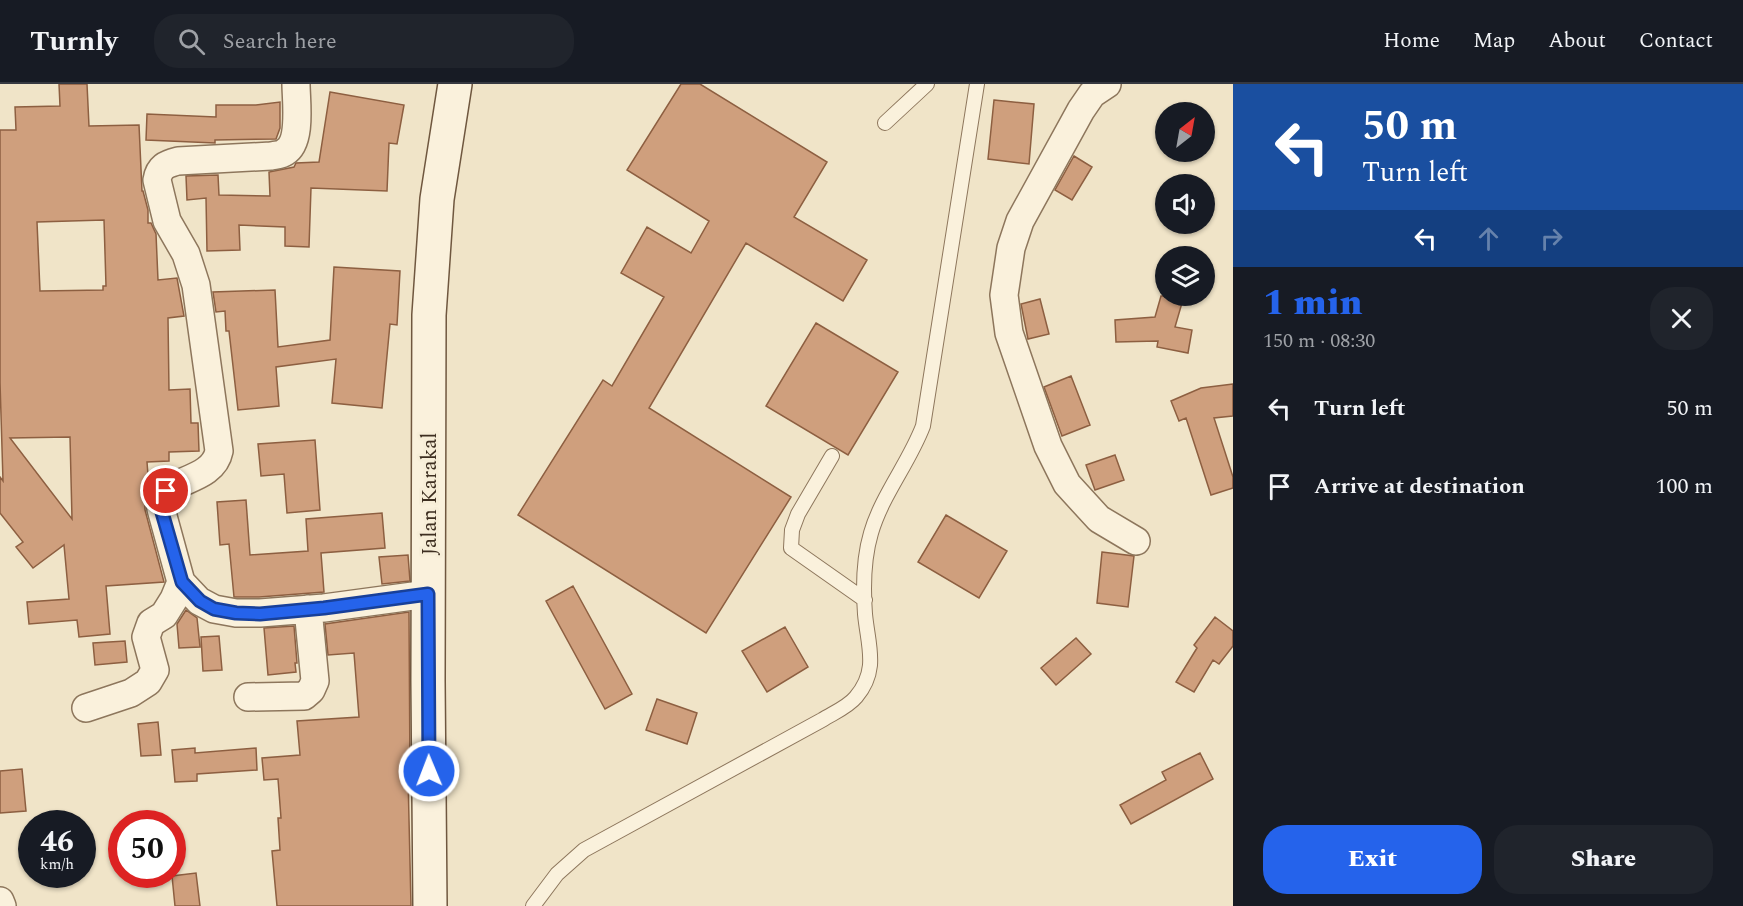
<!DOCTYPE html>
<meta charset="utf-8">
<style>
:root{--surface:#171b24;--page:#20242c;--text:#f1f3f6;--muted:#9ea1a6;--line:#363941;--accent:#2563eb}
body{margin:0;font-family:Spectral,serif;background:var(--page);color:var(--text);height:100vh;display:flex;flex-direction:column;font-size:22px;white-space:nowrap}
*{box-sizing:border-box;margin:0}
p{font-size:20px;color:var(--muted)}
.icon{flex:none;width:33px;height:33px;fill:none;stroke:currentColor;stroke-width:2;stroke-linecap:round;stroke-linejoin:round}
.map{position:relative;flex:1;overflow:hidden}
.sheet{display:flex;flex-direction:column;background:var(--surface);width:510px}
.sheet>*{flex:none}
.top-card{background:#1a4fa0;color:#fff;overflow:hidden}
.needle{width:39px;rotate:31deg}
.controls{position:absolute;left:1155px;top:18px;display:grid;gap:12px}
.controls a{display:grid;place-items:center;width:60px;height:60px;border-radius:50%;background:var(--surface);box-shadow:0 2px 4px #0004;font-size:30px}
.speed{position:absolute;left:18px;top:726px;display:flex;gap:12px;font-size:30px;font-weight:700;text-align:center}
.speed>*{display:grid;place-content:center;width:78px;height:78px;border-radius:50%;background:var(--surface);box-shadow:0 2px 4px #0004;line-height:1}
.speed small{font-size:15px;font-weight:400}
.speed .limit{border:9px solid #d22;background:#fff;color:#111}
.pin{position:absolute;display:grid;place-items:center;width:51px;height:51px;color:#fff;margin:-26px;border:3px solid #fff;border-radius:50%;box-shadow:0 2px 6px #0007}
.me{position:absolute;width:66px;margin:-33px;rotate:359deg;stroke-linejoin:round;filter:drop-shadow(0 0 4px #0008)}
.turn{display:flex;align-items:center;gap:21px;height:126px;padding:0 30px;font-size:27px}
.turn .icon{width:78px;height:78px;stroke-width:2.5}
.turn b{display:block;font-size:42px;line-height:51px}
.lanes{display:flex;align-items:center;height:57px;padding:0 30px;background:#0003;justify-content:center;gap:30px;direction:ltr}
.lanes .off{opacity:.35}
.round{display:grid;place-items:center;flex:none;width:63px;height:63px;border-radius:24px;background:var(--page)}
.summary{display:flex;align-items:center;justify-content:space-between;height:102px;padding:0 30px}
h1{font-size:36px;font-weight:800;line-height:45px;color:var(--accent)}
.cta{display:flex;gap:12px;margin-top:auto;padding:12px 30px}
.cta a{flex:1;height:69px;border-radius:24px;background:var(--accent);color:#fff;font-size:24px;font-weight:800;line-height:69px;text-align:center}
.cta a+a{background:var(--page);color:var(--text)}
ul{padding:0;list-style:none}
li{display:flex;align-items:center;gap:18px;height:78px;padding:0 30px}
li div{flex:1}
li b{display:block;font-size:22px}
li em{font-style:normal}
header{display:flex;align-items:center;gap:36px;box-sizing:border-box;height:84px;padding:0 30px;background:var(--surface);border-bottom:2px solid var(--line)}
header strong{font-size:28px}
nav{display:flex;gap:33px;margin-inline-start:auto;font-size:21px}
.search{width:420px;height:54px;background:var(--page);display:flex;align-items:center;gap:15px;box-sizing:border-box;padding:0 21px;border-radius:24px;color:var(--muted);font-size:22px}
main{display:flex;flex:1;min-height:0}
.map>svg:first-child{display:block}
</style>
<header>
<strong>Turnly</strong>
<div class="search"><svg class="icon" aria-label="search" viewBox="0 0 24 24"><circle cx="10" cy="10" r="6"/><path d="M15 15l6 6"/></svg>Search here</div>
<nav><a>Home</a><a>Map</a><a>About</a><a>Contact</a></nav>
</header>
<main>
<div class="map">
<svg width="1233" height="822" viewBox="0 0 1233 822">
<rect width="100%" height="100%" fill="#f0e4c8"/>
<path fill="#cf9f7d" stroke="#8d5f41" stroke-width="1.5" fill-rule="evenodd" d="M59,0H87L89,42L139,41L142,107H143L148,126V139H151L156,150L158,196L177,194L184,232L168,234L169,306L190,305L191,339H198L199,367L169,368V377L147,378L149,404L145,414V426L164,498L106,502L110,550L79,553L77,536L29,540L27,518L69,515L64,461L33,484L16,463L23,458L0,429V393L3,397L0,298V46H16L15,23L60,22ZM104,136L106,202H103V206L40,207L37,138ZM70,353L72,435L10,354Z
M681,0H700L827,78L794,133L867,176L843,217L746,159L649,324L791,413L706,549L518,431L603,296L612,302L664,213L621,189L647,143L691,169L709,137L627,86Z
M330,8L404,21L397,60L389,59L387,107L311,104L309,163L285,162V143L239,141L240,166L207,167L206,114L187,116L186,92L218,91L219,111L270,112L269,88L294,83L296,79L319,78Z
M994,16L1034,20L1029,80L988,75Z
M280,18V44L276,55L215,56V59L146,56L147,30L216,33V21H256Z
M1074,72L1092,83L1072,116L1055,106Z
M334,183L400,187L397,241L390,240L382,324L332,319L336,275L276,283L279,322L238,326L229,247H226L225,227L216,228L213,208L275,206L278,263L330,256Z
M1161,212H1184L1175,243L1192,246L1188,269L1157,263L1158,257L1116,258L1115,236L1155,233Z
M1040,215L1049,250L1028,255L1021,220Z
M816,239L898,288L848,371L766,322Z
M1071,292L1090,341L1062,352L1044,303Z
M1233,300V332L1214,334L1233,393V404L1211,411L1186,334L1179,337L1171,317L1201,304Z
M315,356L320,426L287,429L284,390L261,392L258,360Z
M1115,371L1124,396L1095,406L1086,381Z
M246,416L250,471L308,467L306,435L382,429L385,464L321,469L324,508L259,513H234L229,460L220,461L217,418Z
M946,431L1007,467L979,514L918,478Z
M1102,468L1134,472L1128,523L1097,519Z
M408,471L410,497L382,500L379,473Z
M573,502L632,610L605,625L546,517Z
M186,526L197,534L200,563L179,564L177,540Z
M409,528L410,692H408L411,822H277L272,767L280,766L278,734H281L278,695L264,696L262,674L300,671L297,637L359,633L354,569L328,571L325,540Z
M1215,533L1233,547V562L1219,580L1213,576L1194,608L1176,598L1197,564L1194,561Z
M294,542L297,579H295L296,588L268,591L264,544Z
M785,543L808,583L767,608L742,567Z
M219,552L222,586L203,587L201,553Z
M1076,554L1091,570L1056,601L1041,584Z
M125,557L127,578L95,581L93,559Z
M657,615L697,629L687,660L646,646Z
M158,638L161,671L141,672L138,640Z
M195,664V669L256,664L257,686L197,690V697L175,698L172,666Z
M1200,669L1213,695L1131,740L1120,721L1166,696L1162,688Z
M22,685L26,727L0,729V687Z
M196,789L200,822H175L172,792Z"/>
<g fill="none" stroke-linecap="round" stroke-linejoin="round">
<g stroke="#8d765c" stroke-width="16">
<path id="service" d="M885,39L927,0
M832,372L798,430L792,446L791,464L865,516
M533,822L557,790L584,766L822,636C833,629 848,623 856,613C879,586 868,562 865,530C863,503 863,476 871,449C882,411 909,379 923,342L977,0"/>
</g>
<g stroke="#8d765c" stroke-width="30">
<path id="minor" d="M296,0C296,17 302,58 285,68C281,71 276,71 271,72L178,77C166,80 159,83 157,96L167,137L186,170L196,201L219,367C213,398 166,395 161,415C160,418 161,421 161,425L181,498L199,517L214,525L236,529H260L324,524L428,510
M1107,0L1092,10L1081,26L1020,137L1011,164L1004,211L1009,249L1048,362L1067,400L1099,435L1136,457
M248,613L304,612L311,606L315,597L308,525
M86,624L131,609L148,598L155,586L146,553L151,539L164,531L174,515L181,498
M0,817L2,822"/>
</g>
<g stroke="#6f573f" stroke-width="36">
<path id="secondary" d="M430,822L428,597L429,231L437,115L455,0"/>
</g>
<use href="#service" stroke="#faf1dc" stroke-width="14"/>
<use href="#minor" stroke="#faf1dc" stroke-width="27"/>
<use href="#secondary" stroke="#faf1dc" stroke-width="33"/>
</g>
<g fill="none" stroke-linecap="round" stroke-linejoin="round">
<g stroke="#184099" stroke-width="15">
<path id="route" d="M166,407L161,414V425L182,498L200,517L214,525L236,529L260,530L324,524L428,510L429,687"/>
</g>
<use href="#route" stroke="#2563eb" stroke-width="10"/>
</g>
<g text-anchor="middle" stroke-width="6" stroke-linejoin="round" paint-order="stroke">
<g font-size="21" fill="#3d2e20" stroke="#f7eed8">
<text transform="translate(429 410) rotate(-90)" y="7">Jalan Karakal</text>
</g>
</g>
</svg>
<div class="controls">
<a><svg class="needle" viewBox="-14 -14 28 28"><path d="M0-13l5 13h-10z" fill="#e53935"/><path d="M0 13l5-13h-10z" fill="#9ea1a6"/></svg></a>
<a><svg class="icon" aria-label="sound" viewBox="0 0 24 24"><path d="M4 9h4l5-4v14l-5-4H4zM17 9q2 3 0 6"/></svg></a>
<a><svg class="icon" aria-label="layers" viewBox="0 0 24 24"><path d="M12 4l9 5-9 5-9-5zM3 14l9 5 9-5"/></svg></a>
</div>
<div class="speed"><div>46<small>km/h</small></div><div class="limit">50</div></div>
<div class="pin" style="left:166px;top:407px;background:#d93025"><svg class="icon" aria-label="arrive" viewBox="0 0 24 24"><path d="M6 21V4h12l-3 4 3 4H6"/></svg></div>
<svg class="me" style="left:429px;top:687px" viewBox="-20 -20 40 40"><circle r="17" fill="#2563eb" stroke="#fff" stroke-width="3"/><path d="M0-11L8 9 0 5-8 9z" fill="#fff"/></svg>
</div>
<section class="sheet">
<div class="top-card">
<div class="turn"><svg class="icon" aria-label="left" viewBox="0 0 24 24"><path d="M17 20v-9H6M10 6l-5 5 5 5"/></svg><div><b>50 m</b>Turn left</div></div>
<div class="lanes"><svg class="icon" aria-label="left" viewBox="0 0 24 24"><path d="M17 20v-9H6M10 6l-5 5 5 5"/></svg><svg class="icon off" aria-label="ahead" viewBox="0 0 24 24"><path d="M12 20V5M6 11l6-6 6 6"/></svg><svg class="icon off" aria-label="right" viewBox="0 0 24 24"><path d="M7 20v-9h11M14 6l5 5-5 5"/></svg></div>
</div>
<div class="summary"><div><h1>1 min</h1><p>150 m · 08:30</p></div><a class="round"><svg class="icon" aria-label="close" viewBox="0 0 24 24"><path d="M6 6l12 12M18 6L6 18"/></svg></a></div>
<ul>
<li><svg class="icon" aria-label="left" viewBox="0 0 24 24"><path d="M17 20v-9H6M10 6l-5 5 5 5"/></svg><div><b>Turn left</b></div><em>50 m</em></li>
<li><svg class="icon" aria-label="arrive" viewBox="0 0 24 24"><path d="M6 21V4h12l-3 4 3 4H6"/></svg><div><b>Arrive at destination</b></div><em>100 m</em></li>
</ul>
<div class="cta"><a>Exit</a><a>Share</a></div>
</section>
</main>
